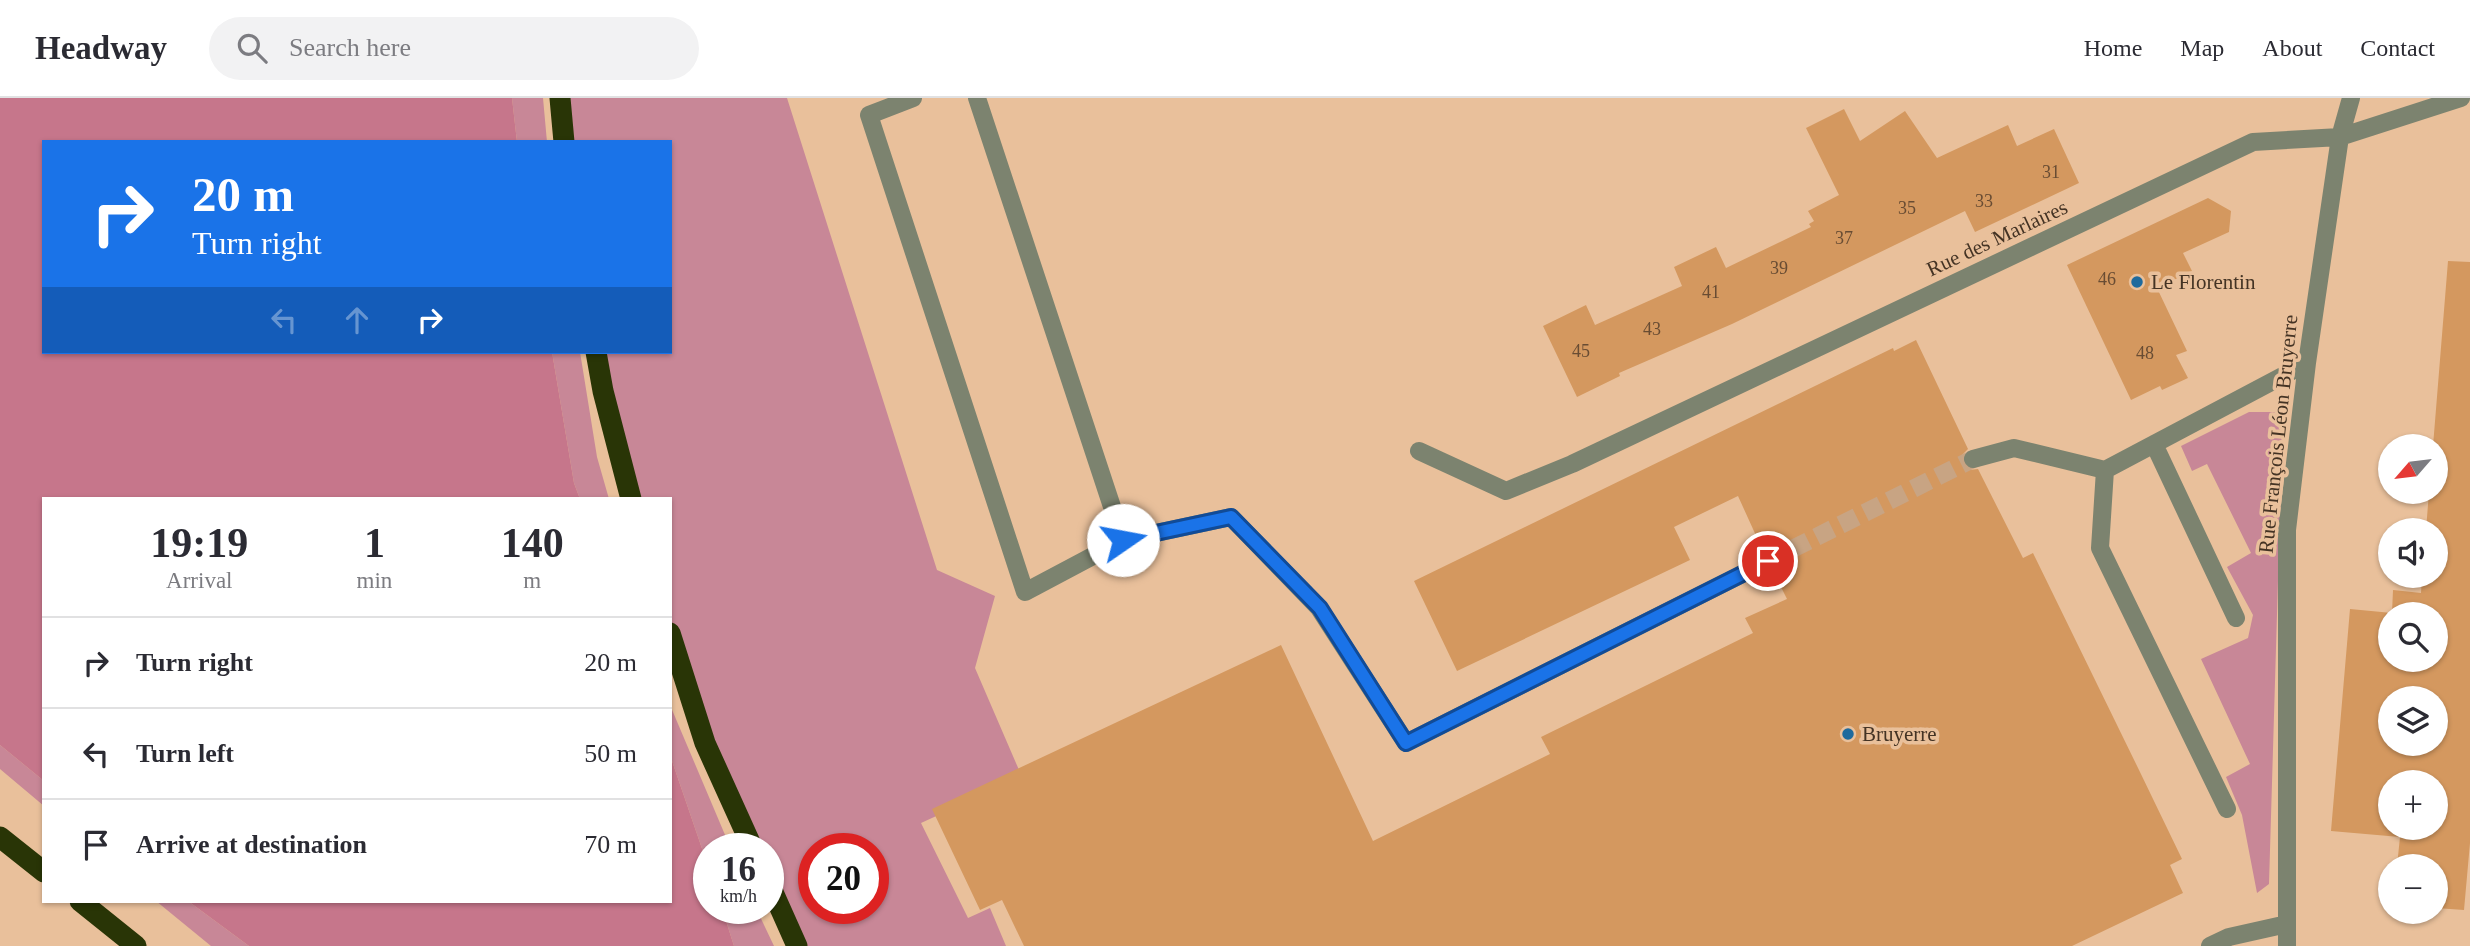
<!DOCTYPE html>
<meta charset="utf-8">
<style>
:root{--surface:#fff;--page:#f2f2f3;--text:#2b2b33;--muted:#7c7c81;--line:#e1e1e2}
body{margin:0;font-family:Georgia,serif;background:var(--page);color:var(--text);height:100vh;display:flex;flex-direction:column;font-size:26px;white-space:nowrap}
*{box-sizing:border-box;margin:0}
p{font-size:23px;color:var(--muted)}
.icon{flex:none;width:38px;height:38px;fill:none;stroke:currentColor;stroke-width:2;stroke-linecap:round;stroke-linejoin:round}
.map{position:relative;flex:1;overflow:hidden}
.drawer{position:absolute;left:42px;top:399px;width:630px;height:406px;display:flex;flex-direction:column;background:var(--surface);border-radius:0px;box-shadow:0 2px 5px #0004}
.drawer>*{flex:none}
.banner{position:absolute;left:42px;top:42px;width:630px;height:214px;border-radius:0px;box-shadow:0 2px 5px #0004;background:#1a73e8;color:#fff;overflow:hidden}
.needle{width:46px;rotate:242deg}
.fabs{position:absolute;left:2378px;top:336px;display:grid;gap:14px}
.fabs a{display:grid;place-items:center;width:70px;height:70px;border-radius:50%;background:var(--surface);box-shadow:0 2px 5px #0004;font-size:35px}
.speed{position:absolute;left:693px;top:735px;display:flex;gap:14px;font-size:35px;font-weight:700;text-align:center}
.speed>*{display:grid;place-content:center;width:91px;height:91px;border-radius:50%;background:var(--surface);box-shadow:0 2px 5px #0004;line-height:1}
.speed small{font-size:18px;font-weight:400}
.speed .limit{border:10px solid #d22;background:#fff;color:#111}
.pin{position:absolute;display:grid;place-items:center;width:60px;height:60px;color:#fff;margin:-30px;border:4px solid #fff;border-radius:50%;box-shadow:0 2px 7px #0007}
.me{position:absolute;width:77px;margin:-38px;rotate:78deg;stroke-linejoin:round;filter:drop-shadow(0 0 5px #0008)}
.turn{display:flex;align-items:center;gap:24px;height:147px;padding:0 35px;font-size:32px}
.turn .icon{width:91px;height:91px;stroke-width:2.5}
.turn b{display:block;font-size:49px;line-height:60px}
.lanes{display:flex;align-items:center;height:66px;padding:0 35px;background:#0003;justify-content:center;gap:35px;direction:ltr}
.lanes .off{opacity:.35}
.eta{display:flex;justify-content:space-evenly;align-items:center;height:119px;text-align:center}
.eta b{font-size:42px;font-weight:700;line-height:49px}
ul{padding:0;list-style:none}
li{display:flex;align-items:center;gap:21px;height:91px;padding:0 35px;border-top:2px solid var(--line)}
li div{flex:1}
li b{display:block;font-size:26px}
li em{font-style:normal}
header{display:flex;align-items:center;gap:42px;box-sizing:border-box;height:98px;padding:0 35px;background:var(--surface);border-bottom:2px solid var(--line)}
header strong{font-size:33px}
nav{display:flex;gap:38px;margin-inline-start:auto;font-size:24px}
.search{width:490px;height:63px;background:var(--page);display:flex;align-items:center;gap:18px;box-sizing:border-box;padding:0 24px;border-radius:38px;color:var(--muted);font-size:26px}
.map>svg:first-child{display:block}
</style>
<header>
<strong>Headway</strong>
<div class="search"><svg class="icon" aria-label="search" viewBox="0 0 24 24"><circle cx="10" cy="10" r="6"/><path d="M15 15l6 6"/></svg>Search here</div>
<nav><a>Home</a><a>Map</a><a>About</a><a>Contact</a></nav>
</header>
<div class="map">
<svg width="2470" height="848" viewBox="0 0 2470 848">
<rect width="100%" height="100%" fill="#e9c09b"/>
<path fill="#c88797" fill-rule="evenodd" d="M512,0H543L547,44H517Z
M570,0H787L937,472L995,498L975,570L1022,679L921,725L968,820L990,810L1006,848H801L768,773V751H758L688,592L670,522V401H639L601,254H670V44H574ZM814,751H873V810H814Z
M552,254H580L597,359L609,401H580L574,385Z
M2249,314H2283L2269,786L2257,795L2242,717L2226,679L2250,666L2201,561L2248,540L2253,517L2227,469L2251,455L2207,366L2192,373L2181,348Z
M670,607L731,751H709V771L670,657Z
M0,647L44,683V708L0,671Z
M156,803H188L249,848H211Z
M722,810H756L774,848H734Z"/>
<path fill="#c6768b" d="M0,0H512L517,44H44V254H552L574,385L580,401H44V683L0,647Z
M670,657L709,771V810H722L734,848H249L188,803H670Z"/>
<path fill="#d4985f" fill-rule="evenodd" d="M1844,11L1860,43L1905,13L1937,60L2008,27L2017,48L2054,31L2079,85L1975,134L1965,113L1732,226L1619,275L1620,278L1577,299L1543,228L1586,207L1595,227L1682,188L1674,169L1716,149L1726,170L1811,129L1809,126L1814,123L1808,113L1839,97L1806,30Z
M2208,100L2231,113L2229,134L2183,155L2192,173L2157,190L2187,253L2176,257L2188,280L2162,292L2160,288L2131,302L2067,167Z
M2448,163L2470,164V745L2464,812L2436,810V768H2397L2400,739L2331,733L2350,511L2392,515L2393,492L2421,495L2422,478H2436V432H2426L2429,394H2436V348H2433ZM2390,516H2436V562H2390ZM2390,600H2436V646H2390ZM2390,684H2436V730H2390Z
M1916,242L1968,351L1962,357V365L1969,372L1978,371L2023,460L2033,455L2139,672L2182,761L2170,767L2183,795L2072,848H1024L1002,802L980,812L932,711L1281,547L1373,743L1550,656L1541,639L1753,535L1745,520L1787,501L1773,473L1778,469V459L1774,453H1763L1738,398L1674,429L1690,462L1457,573L1414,483L1893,250L1894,253Z"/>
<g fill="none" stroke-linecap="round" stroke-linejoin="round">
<path stroke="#c8a483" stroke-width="18" stroke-dasharray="18 9" stroke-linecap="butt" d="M1768,463L1973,361"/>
<path stroke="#7c836f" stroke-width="18" d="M913,0L869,17L1025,494L1123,442L1231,419L1319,510L1406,645L1768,463
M977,0L1123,442
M2154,346L2236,520
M1419,353L1506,393L1572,366L2253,44L2340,39L2461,0
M1973,361L2014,350L2105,372
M2227,711L2100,450L2105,372L2307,265
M2210,848L2229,839L2287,826
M2287,848V432L2307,265L2340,39L2351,0"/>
<path stroke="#293506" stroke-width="21" d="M560,0L564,44
M596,254L603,293L631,401
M670,535L705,645L753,751
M0,739L44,774
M768,783L797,848
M80,803L136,848"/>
</g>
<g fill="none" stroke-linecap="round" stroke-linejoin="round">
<g stroke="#114b97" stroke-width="18">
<path id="route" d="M1123,442L1231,419L1320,510L1406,645L1768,463"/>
</g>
<use href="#route" stroke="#1a73e8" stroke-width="12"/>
</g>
<g fill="#1e6a9d" stroke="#e9c09b" stroke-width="2.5">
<circle cx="2137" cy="184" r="7"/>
<circle cx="1848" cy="636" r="7"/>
</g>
<g text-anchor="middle" stroke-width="7" stroke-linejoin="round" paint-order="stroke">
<g font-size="18" fill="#684c33">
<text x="2051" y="80">31</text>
<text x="1984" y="109">33</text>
<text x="1907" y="116">35</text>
<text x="1844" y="146">37</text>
<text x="1779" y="176">39</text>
<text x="2107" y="187">46</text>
<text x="1711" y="200">41</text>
<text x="1652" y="237">43</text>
<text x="1581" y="259">45</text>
<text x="2145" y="261">48</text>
</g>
<g font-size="21" fill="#443324" stroke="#e9c09b">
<text transform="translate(1997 140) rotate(-25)" y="7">Rue des Marlaires</text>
<text transform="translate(2278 336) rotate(-84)" y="7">Rue François Léon Bruyerre</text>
</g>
<g font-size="21" fill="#443324" stroke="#e9c09b" text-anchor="start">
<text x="2151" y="191">Le Florentin</text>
<text x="1862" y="643">Bruyerre</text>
</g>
</g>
</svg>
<div class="fabs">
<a><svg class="needle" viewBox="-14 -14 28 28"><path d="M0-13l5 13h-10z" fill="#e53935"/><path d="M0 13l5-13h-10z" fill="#7c7c81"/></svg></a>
<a><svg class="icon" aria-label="sound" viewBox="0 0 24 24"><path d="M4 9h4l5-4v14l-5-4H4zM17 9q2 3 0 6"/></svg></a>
<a><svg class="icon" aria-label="search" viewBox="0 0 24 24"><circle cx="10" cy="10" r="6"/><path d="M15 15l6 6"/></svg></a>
<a><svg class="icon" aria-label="layers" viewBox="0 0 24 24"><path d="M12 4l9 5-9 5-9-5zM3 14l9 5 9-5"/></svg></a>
<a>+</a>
<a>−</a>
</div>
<div class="speed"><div>16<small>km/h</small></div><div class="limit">20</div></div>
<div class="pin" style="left:1768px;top:463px;background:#d93025"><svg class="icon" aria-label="arrive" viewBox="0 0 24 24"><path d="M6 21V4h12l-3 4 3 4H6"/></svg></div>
<svg class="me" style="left:1123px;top:442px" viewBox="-20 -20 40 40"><circle r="19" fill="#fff"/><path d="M0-13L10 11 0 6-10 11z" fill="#1a73e8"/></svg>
<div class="banner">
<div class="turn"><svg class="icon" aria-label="right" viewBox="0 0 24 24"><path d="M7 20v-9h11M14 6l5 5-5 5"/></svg><div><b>20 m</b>Turn right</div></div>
<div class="lanes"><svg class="icon off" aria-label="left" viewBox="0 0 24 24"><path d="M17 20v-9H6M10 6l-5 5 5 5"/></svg><svg class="icon off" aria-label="ahead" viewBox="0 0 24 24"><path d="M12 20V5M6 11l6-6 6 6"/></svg><svg class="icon" aria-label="right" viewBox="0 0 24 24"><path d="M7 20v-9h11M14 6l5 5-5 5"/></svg></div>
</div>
<section class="drawer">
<div class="eta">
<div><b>19:19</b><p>Arrival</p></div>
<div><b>1</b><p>min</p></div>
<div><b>140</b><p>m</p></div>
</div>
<ul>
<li><svg class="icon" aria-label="right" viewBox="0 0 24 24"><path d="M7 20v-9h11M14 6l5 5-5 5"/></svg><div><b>Turn right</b></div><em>20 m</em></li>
<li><svg class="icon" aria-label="left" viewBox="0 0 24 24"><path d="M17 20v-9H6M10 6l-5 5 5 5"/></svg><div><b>Turn left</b></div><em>50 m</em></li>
<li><svg class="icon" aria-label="arrive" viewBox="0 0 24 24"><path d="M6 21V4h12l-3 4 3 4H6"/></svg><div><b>Arrive at destination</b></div><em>70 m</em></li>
</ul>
</section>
</div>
